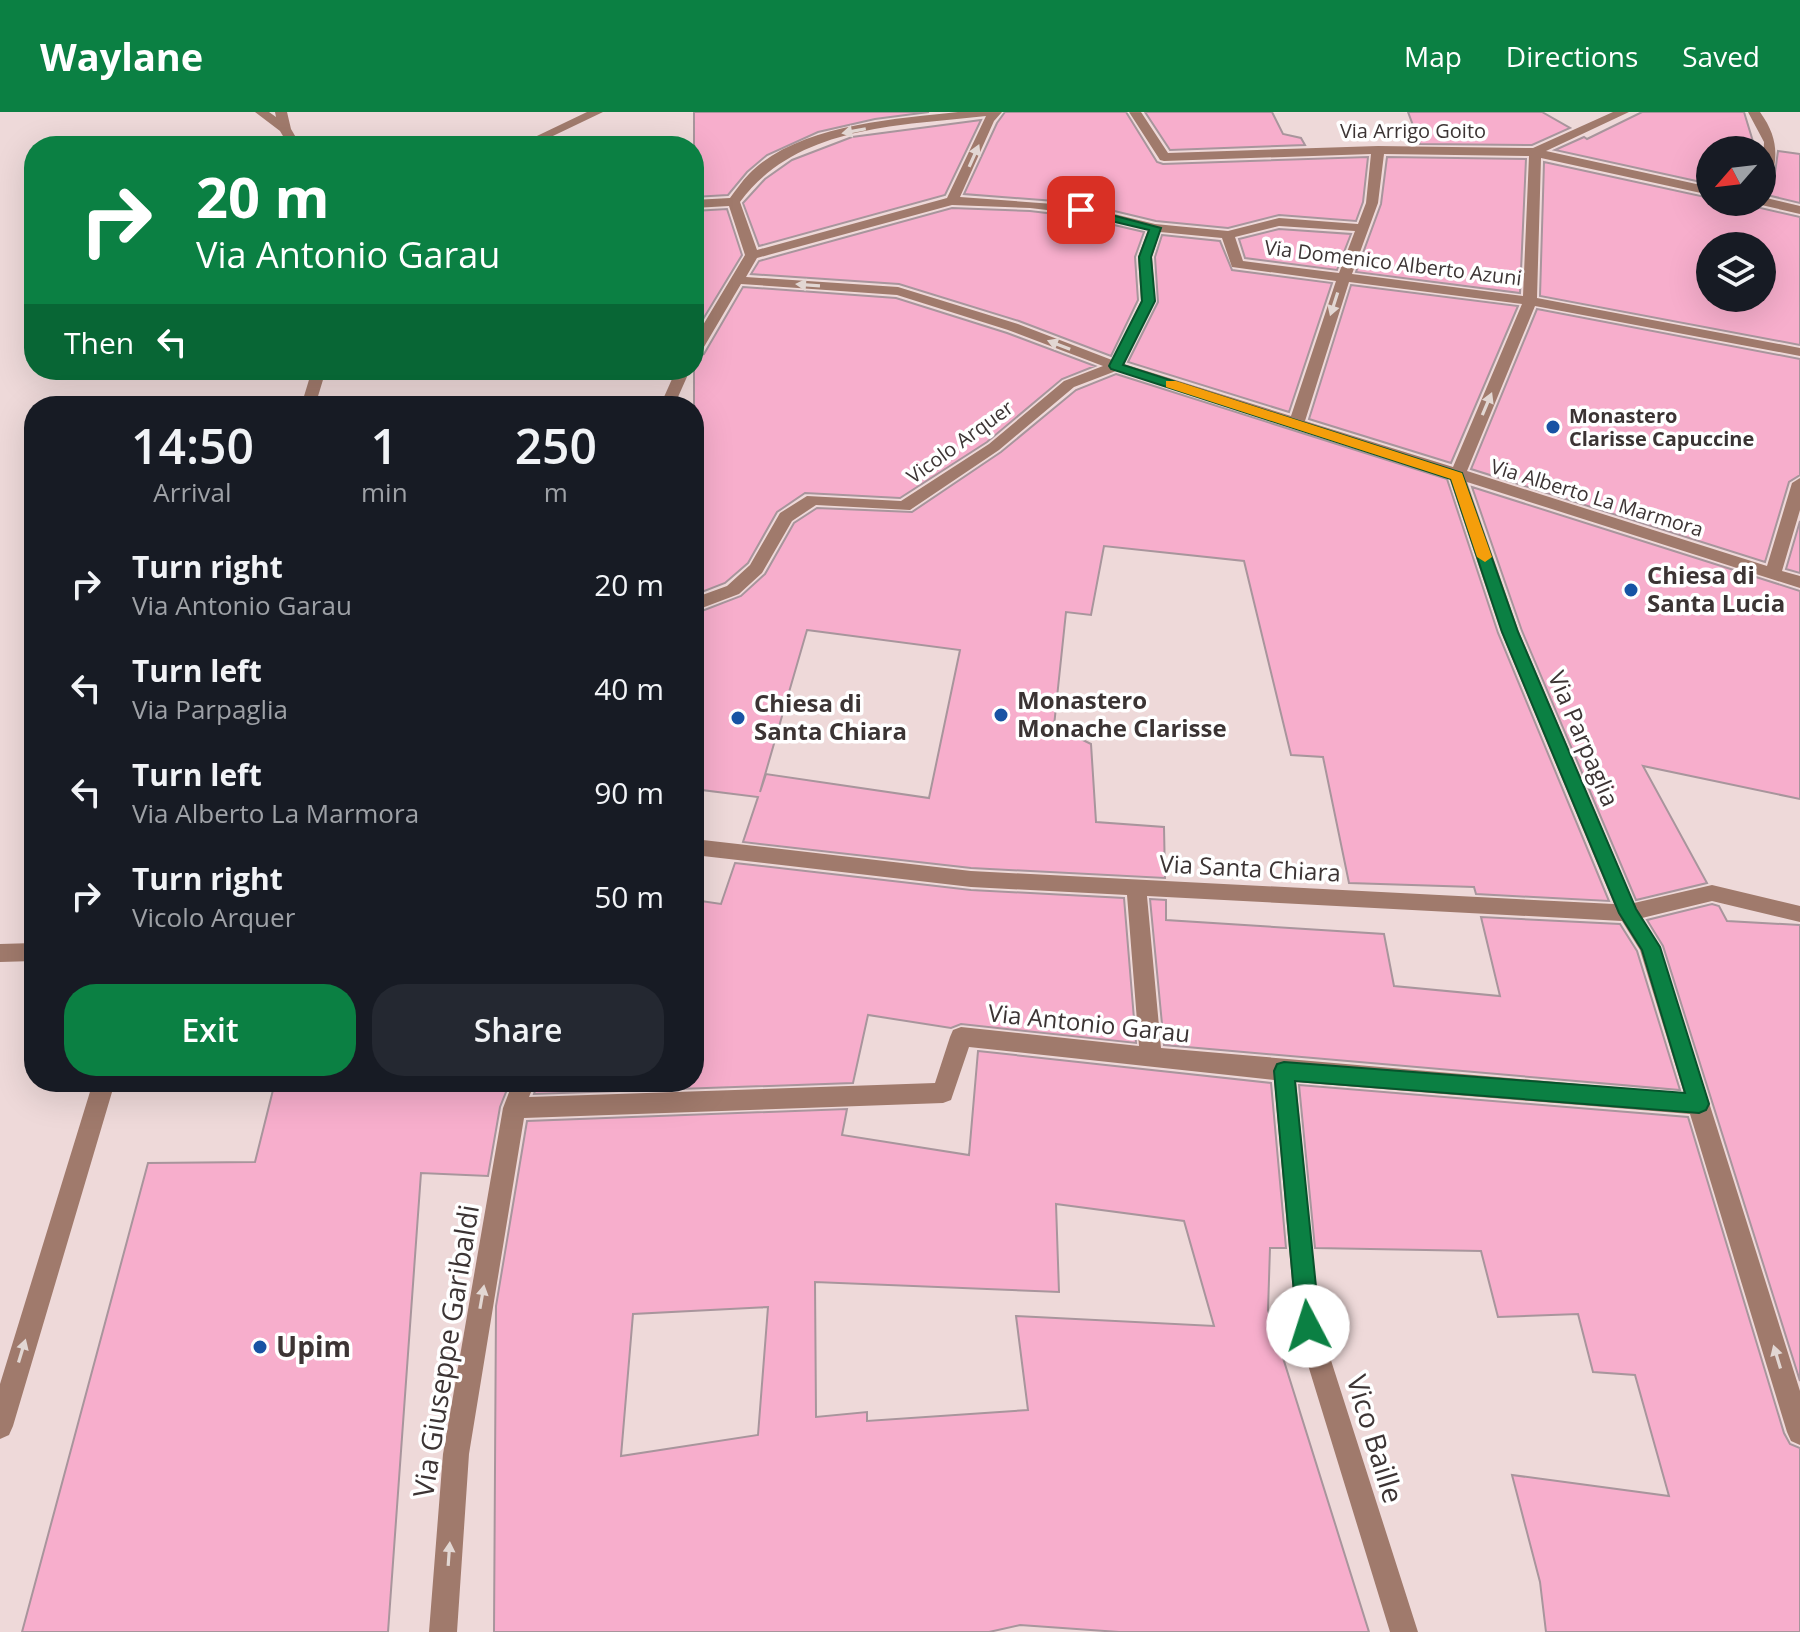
<!DOCTYPE html>
<style>
:root{--surface:#171b24;--page:#242831;--text:#f1f3f6;--muted:#9ea1a6;--accent:#0b8043}
body{margin:0;font-family:"Open Sans",sans-serif;background:var(--page);color:var(--text);height:100vh;display:flex;flex-direction:column;font-size:30px;white-space:nowrap}
*{box-sizing:border-box;margin:0}
p{font-size:26px;color:var(--muted)}
.icon{flex:none;width:44px;height:44px;fill:none;stroke:currentColor;stroke-width:2;stroke-linecap:round;stroke-linejoin:round}
.map{position:relative;flex:1;overflow:hidden}
.sheet{position:absolute;left:24px;top:284px;width:680px;height:696px;display:flex;flex-direction:column;background:var(--surface);border-radius:32px;box-shadow:0 8px 32px #0002}
.sheet>*{flex:none}
.top-card{position:absolute;left:24px;top:24px;width:680px;height:244px;border-radius:32px;box-shadow:0 8px 32px #0002;background:#0b8043;color:#fff;overflow:hidden}
.needle{width:52px;rotate:242deg}
.buttons{position:absolute;left:1696px;top:24px;display:grid;gap:16px}
.buttons a{display:grid;place-items:center;width:80px;height:80px;border-radius:50%;background:var(--surface);box-shadow:0 8px 32px #0002;font-size:40px}
.pin{position:absolute;display:grid;place-items:center;width:68px;height:68px;color:#fff;margin:-34px;border-radius:16px;box-shadow:0 4px 12px #0006}
.me{position:absolute;width:88px;margin:-44px;rotate:355deg;stroke-linejoin:round;filter:drop-shadow(0 0 6px #0008)}
.turn{display:flex;align-items:center;gap:28px;height:168px;padding:0 40px;font-size:36px}
.turn .icon{width:104px;height:104px;stroke-width:2.5}
.turn b{display:block;font-size:56px;line-height:68px}
.then{display:flex;align-items:center;height:76px;padding:0 40px;background:#0003;gap:16px;font-size:30px}
.eta{display:flex;justify-content:space-evenly;align-items:center;height:136px;text-align:center}
.eta b{font-size:48px;font-weight:600;line-height:56px}
.button{display:flex;gap:16px;margin-top:auto;padding:16px 40px}
.button a{flex:1;height:92px;border-radius:32px;background:var(--accent);color:#fff;font-size:32px;font-weight:600;line-height:92px;text-align:center}
.button a+a{background:var(--page);color:var(--text)}
ul{padding:0;list-style:none}
li{display:flex;align-items:center;gap:24px;height:104px;padding:0 40px}
li div{flex:1}
li b{display:block;font-size:30px}
li em{font-style:normal}
header{display:flex;align-items:center;gap:48px;box-sizing:border-box;height:112px;padding:0 40px;background:var(--accent);color:#fff}
header strong{font-size:38px}
nav{display:flex;gap:44px;margin-inline-start:auto;font-size:28px}
.map>svg:first-child{display:block}
</style>
<header>
<strong>Waylane</strong>
<nav><a>Map</a><a>Directions</a><a>Saved</a></nav>
</header>
<div class="map">
<svg width="1800" height="1520" viewBox="0 0 1800 1520">
<rect width="100%" height="100%" fill="#eed9d9"/>
<path fill="#f7aecc" stroke="#a8959c" stroke-width="2" fill-rule="evenodd" d="M694,0H929L875,7L818,20L767,43L747,60L728,83L694,85Z
M1005,0H1126L1157,50L1163,52L1368,45L1363,90L1356,109L1279,103L1228,116L1156,109L1081,91L964,82L997,11Z
M1145,0H1272L1283,22L1301,26L1305,33L1170,38Z
M1408,0H1542L1570,16L1532,33L1420,32Z
M1642,0H1744L1755,36L1761,38H1710V72L1555,38L1584,25L1587,27Z
M981,8L945,83L759,134L743,91L765,67L792,48L852,25Z
M1778,39L1800,42V91L1767,83L1774,68Z
M1387,45L1526,47L1520,181L1356,160L1381,92Z
M1544,50L1710,86V90H1755L1756,95L1800,105V233L1540,184ZM1710,134H1762V186H1710Z
M952,96L1030,99L1080,105L1144,120L1135,145L1138,188L1111,244L1019,209L899,172L751,162L759,149Z
M727,97L742,143L694,222V99Z
M1279,117L1351,122L1337,158L1245,146L1239,127Z
M1162,123L1220,129L1232,158L1332,171L1289,300L1128,250L1158,190L1155,145Z
M1351,173L1518,194L1451,351L1309,307Z
M743,175L896,186L1007,221L1095,254L1062,267L987,330L900,386L805,381L777,400L748,451L725,471L694,483V247L704,242Z
M1537,197L1800,247V363L1789,370L1765,450L1471,357Z
M1116,262L1447,367L1498,521L1609,789L1476,782L1474,775L1349,771L1323,645L1291,643L1244,449L1104,434L1091,503L1066,500L1054,614L1091,632L1096,710L1164,715L1165,766L971,756L743,730L758,685L694,677V502L741,484L765,462L794,411L817,396L912,400L1001,340L1076,278ZM807,518L960,538L929,686L766,662L760,680Z
M1472,375L1800,479V687L1643,654L1707,771L1636,788L1522,519Z
M1800,409V461L1786,457Z
M735,751L971,778L1124,786L1136,931L961,912L951,916L868,903L853,971L534,982L538,970H694V788L721,792Z
M1150,787L1166,788V808L1384,822L1394,874L1500,884L1481,805L1620,812L1637,839L1680,978L1164,933Z
M1712,792L1719,794L1727,809L1800,813V1269L1663,834L1647,808Z
M978,939L1271,971L1286,1136H1270L1268,1198L1369,1520H1119L1020,1513L989,1520H494L496,1194L527,1009L847,997L842,1023L969,1043ZM1056,1092L1184,1109L1214,1214L1016,1204L1028,1298L867,1309V1300L816,1305L815,1170L1059,1180ZM768,1195L758,1323L621,1344L633,1202Z
M275,970H510L500,995L488,1064L421,1061L388,1520H22L148,1051L255,1050Z
M1299,973L1688,1005L1784,1321L1790,1332L1800,1336V1520H1546L1540,1470L1512,1363L1669,1384L1635,1263L1593,1260L1578,1202L1498,1205L1481,1139L1315,1136Z"/>
<g fill="none" stroke-linecap="round" stroke-linejoin="round">
<path fill="#a07a6c" fill-rule="evenodd" d="M255,0H269L276,5L275,0H287L291,17L301,34H289L280,19Z
M587,0H603L532,34H516Z
M958,0H1002L994,9L960,85L1081,94L1155,112L1228,119L1279,106L1358,112L1366,91L1371,42L1164,49L1160,48L1129,0H1141L1168,41L1378,34L1533,36L1613,0H1629L1546,39L1710,75V83L1541,46L1537,186L1800,236V244L1535,194L1467,359L1767,454L1792,371L1800,366V398L1782,459L1800,464V476L1467,370L1519,520L1634,791L1712,773L1800,794V810L1712,789L1642,806L1660,835L1800,1279V1333L1791,1329L1787,1320L1690,1002L1296,970L1320,1214L1418,1520H1390L1296,1214L1274,968L969,935L951,988L943,991L524,1006L469,1342L457,1520H429L443,1342L503,996L513,970H535L529,985L935,971L950,925L953,918L961,915L1139,934L1127,783L971,775L694,743V727L971,759L1614,792L1501,520L1449,365L1116,259L1074,275L999,338L910,398L816,393L792,409L762,461L739,482L694,499V486L727,474L750,453L780,401L807,384L901,389L989,332L1064,269L1103,254L1008,218L897,183L741,172L701,240L694,244V228L745,143L729,94L694,96V88L730,86C736,78 742,69 749,62C797,13 893,7 958,0ZM986,4L947,86L757,138L740,90C797,13 899,14 986,4ZM1384,42L1529,44L1523,184L1352,162L1378,91ZM952,93L1030,96L1081,102L1148,118L1138,145L1141,189L1112,248L1018,212L898,175L746,165L757,146ZM1279,114L1355,119L1339,161L1243,149L1235,125ZM1160,120L1222,126L1232,155L1336,169L1291,304L1124,252L1155,189L1152,145ZM1349,170L1522,192L1453,355L1305,309ZM1147,784L1622,809L1640,838L1684,981L1161,936Z
M1748,0H1760C1780,28 1778,47 1768,79L1762,83L1764,30Z
M1762,85L1800,94V102L1757,92L1762,90Z
M312,258H326L315,294H301Z
M676,258H690L674,294H660Z
M34,831V849L0,850V832Z
M93,970H115L13,1314L9,1323L0,1327V1272Z"/>
</g>
<defs><path id="oneway-solid" d="M-6-.8H1V-3.2L6.5 0L1 3.2V.8H-6Z" transform="scale(2)"/></defs>
<g fill="#e2d7d3">
<use href="#oneway-solid" transform="translate(854 19) rotate(169)"/>
<use href="#oneway-solid" transform="translate(974 44) rotate(-66)"/>
<use href="#oneway-solid" transform="translate(808 173) rotate(-176)"/>
<use href="#oneway-solid" transform="translate(1334 192) rotate(108)"/>
<use href="#oneway-solid" transform="translate(1059 233) rotate(-159)"/>
<use href="#oneway-solid" transform="translate(1487 292) rotate(-67)"/>
<use href="#oneway-solid" transform="translate(482 1185) rotate(-80)"/>
<use href="#oneway-solid" transform="translate(22 1239) rotate(-73)"/>
<use href="#oneway-solid" transform="translate(1777 1245) rotate(-107)"/>
<use href="#oneway-solid" transform="translate(449 1442) rotate(-86)"/>
</g>
<path fill="#0b8043" stroke="#07532c" stroke-width="2" d="M1081,95L1161,116L1151,145L1155,189L1123,253L1462,361L1518,520L1636,797L1660,835L1709,992L1706,998L1699,1001L1295,969L1320,1214L1316,1222L1308,1226L1300,1222L1297,1214L1274,959L1277,952L1284,950L1685,981L1642,838L1619,801L1502,520L1451,367L1111,257L1109,254L1142,189L1139,145L1149,118L1077,101V96Z"/>
<path fill="#f59e0b" d="M1166,269H1176L1462,361L1492,445L1485,450L1477,445L1451,367L1166,275Z"/>
<g fill="#1853a4" stroke="#fff" stroke-width="3">
<circle cx="1553" cy="315" r="8"/>
<circle cx="1631" cy="478" r="8"/>
<circle cx="1001" cy="603" r="8"/>
<circle cx="738" cy="606" r="8"/>
<circle cx="260" cy="1235" r="8"/>
</g>
<g text-anchor="middle" stroke-width="7" stroke-linejoin="round" paint-order="stroke">
<g font-size="20" fill="#3c3434" stroke="#fff">
<text x="1413" y="26">Via Arrigo Goito</text>
<text transform="translate(1393 151) rotate(7)" y="7">Via Domenico Alberto Azuni</text>
<text transform="translate(960 330) rotate(-36)" y="7">Vicolo Arquer</text>
<text transform="translate(1597 386) rotate(17)" y="7">Via Alberto La Marmora</text>
</g>
<g font-size="20" font-weight="bold" fill="#3c3434" stroke="#fff" text-anchor="start">
<text x="1569" y="311">Monastero<tspan x="1569" dy="23">Clarisse Capuccine</tspan></text>
</g>
<g font-size="24" font-weight="bold" fill="#3c3434" stroke="#fff" text-anchor="start">
<text x="1647" y="472">Chiesa di<tspan x="1647" dy="28">Santa Lucia</tspan></text>
<text x="1017" y="597">Monastero<tspan x="1017" dy="28">Monache Clarisse</tspan></text>
<text x="754" y="600">Chiesa di<tspan x="754" dy="28">Santa Chiara</tspan></text>
</g>
<g font-size="24" fill="#3c3434" stroke="#fff">
<text transform="translate(1583 627) rotate(67)" y="8">Via Parpaglia</text>
<text transform="translate(1250 757) rotate(3)" y="8">Via Santa Chiara</text>
<text transform="translate(1089 912) rotate(6)" y="8">Via Antonio Garau</text>
</g>
<g font-size="28" font-weight="bold" fill="#3c3434" stroke="#fff" text-anchor="start">
<text x="276" y="1245">Upim</text>
</g>
<g font-size="28" fill="#3c3434" stroke="#fff">
<text transform="translate(446 1239) rotate(-81)" y="10">Via Giuseppe Garibaldi</text>
<text transform="translate(1375 1327) rotate(73)" y="10">Vico Baille</text>
</g>
</g>
</svg>
<div class="buttons">
<a><svg class="needle" viewBox="-14 -14 28 28"><path d="M0-13l5 13h-10z" fill="#e53935"/><path d="M0 13l5-13h-10z" fill="#9ea1a6"/></svg></a>
<a><svg class="icon" aria-label="layers" viewBox="0 0 24 24"><path d="M12 4l9 5-9 5-9-5zM3 14l9 5 9-5"/></svg></a>
</div>
<div class="pin" style="left:1081px;top:98px;background:#d93025"><svg class="icon" aria-label="arrive" viewBox="0 0 24 24"><path d="M6 21V4h12l-3 4 3 4H6"/></svg></div>
<svg class="me" style="left:1308px;top:1214px" viewBox="-20 -20 40 40"><circle r="19" fill="#fff"/><path d="M0-13L10 11 0 6-10 11z" fill="#0b8043"/></svg>
<div class="top-card">
<div class="turn"><svg class="icon" aria-label="right" viewBox="0 0 24 24"><path d="M7 20v-9h11M14 6l5 5-5 5"/></svg><div><b>20 m</b>Via Antonio Garau</div></div>
<div class="then">Then<svg class="icon" aria-label="left" viewBox="0 0 24 24"><path d="M17 20v-9H6M10 6l-5 5 5 5"/></svg></div>
</div>
<section class="sheet">
<div class="eta">
<div><b>14:50</b><p>Arrival</p></div>
<div><b>1</b><p>min</p></div>
<div><b>250</b><p>m</p></div>
</div>
<ul>
<li><svg class="icon" aria-label="right" viewBox="0 0 24 24"><path d="M7 20v-9h11M14 6l5 5-5 5"/></svg><div><b>Turn right</b><p>Via Antonio Garau</p></div><em>20 m</em></li>
<li><svg class="icon" aria-label="left" viewBox="0 0 24 24"><path d="M17 20v-9H6M10 6l-5 5 5 5"/></svg><div><b>Turn left</b><p>Via Parpaglia</p></div><em>40 m</em></li>
<li><svg class="icon" aria-label="left" viewBox="0 0 24 24"><path d="M17 20v-9H6M10 6l-5 5 5 5"/></svg><div><b>Turn left</b><p>Via Alberto La Marmora</p></div><em>90 m</em></li>
<li><svg class="icon" aria-label="right" viewBox="0 0 24 24"><path d="M7 20v-9h11M14 6l5 5-5 5"/></svg><div><b>Turn right</b><p>Vicolo Arquer</p></div><em>50 m</em></li>
</ul>
<div class="button"><a>Exit</a><a>Share</a></div>
</section>
</div>
